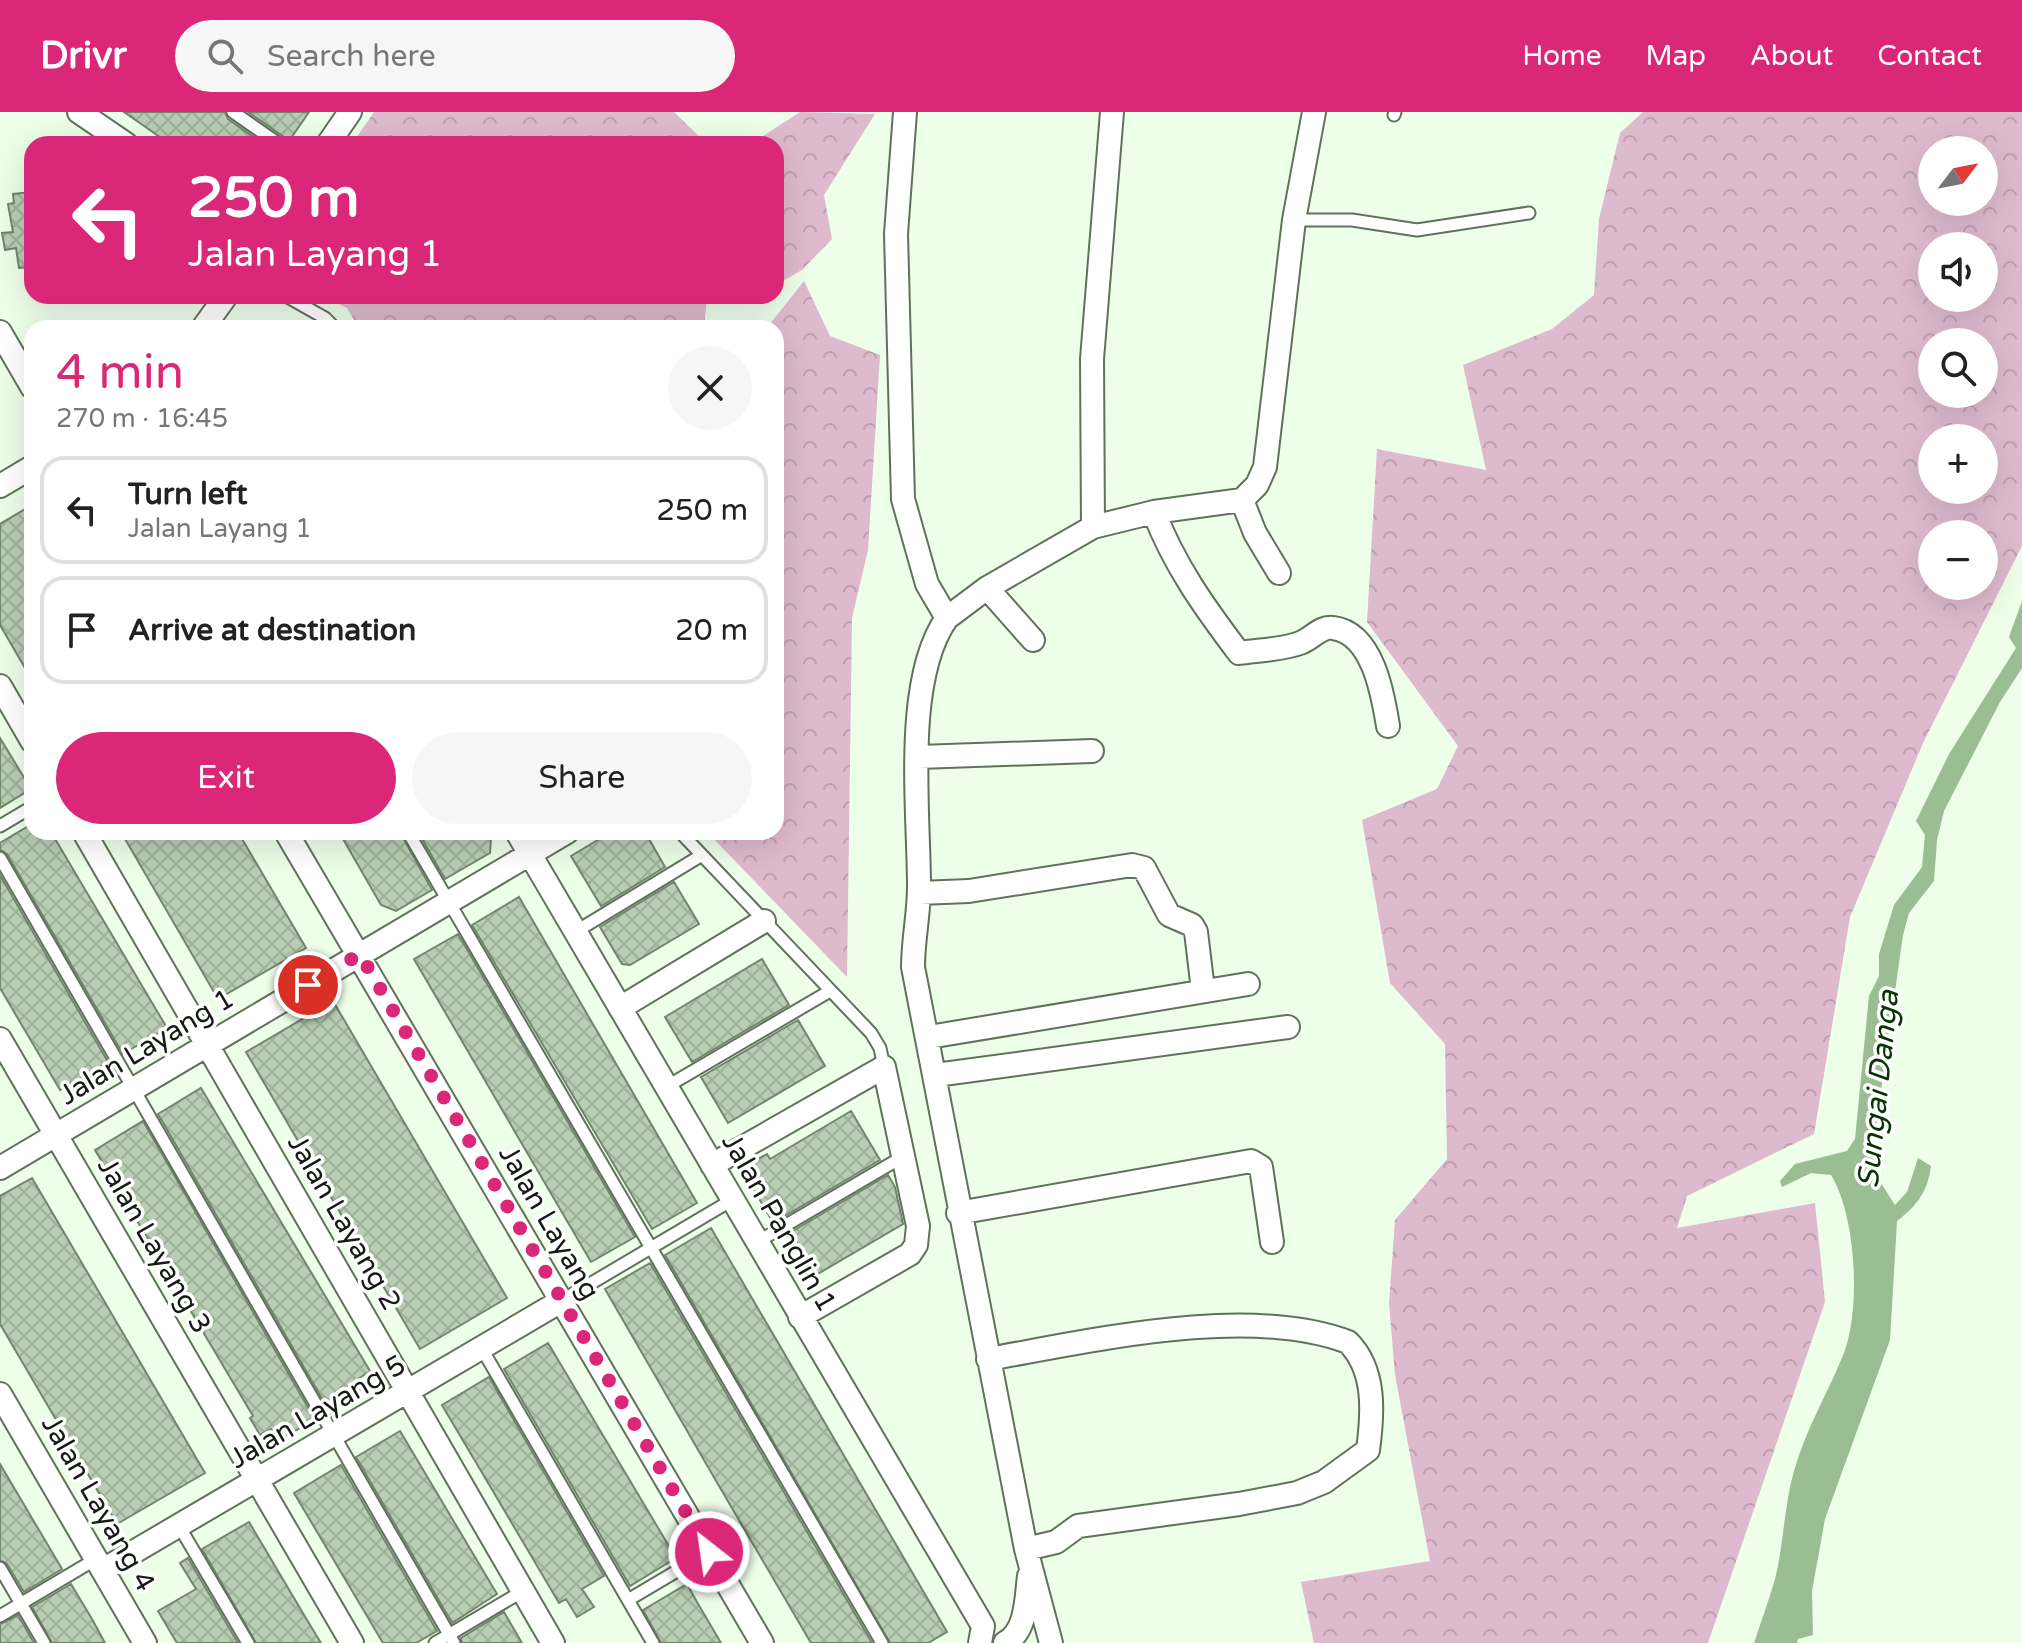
<!DOCTYPE html>
<meta charset="utf-8">
<style>
:root{--surface:#fff;--page:#f6f6f6;--text:#222;--muted:#767676;--line:#e0e0e0;--accent:#db2777}
body{margin:0;font-family:"Varela Round",sans-serif;background:var(--page);color:var(--text);height:100vh;display:flex;flex-direction:column;font-size:30px;white-space:nowrap}
*{box-sizing:border-box;margin:0}
p{font-size:26px;color:var(--muted)}
.icon{flex:none;width:44px;height:44px;fill:none;stroke:currentColor;stroke-width:2;stroke-linecap:round;stroke-linejoin:round}
.map{position:relative;flex:1;overflow:hidden}
.side{position:absolute;left:24px;top:208px;width:760px;height:520px;display:flex;flex-direction:column;background:var(--surface);border-radius:24px;box-shadow:0 8px 32px #0002}
.side>*{flex:none}
.banner{position:absolute;left:24px;top:24px;width:760px;height:168px;border-radius:24px;box-shadow:0 8px 32px #0002;background:#db2777;color:#fff;overflow:hidden}
.needle{width:52px;rotate:58deg}
.buttons{position:absolute;left:1918px;top:24px;display:grid;gap:16px}
.buttons a{display:grid;place-items:center;width:80px;height:80px;border-radius:50%;background:var(--surface);box-shadow:0 8px 32px #0002;font-size:40px}
.pin{position:absolute;display:grid;place-items:center;width:68px;height:68px;color:#fff;margin:-34px;border:4px solid #fff;border-radius:50%;box-shadow:0 2px 8px #0007}
.me{position:absolute;width:88px;margin:-44px;rotate:330deg;stroke-linejoin:round;filter:drop-shadow(0 0 6px #0008)}
.turn{display:flex;align-items:center;gap:28px;height:168px;padding:0 32px;font-size:36px}
.turn .icon{width:104px;height:104px;stroke-width:2.5}
.turn b{display:block;font-size:56px;line-height:68px}
.round{display:grid;place-items:center;flex:none;width:84px;height:84px;border-radius:42px;background:var(--page)}
.overview{display:flex;align-items:center;justify-content:space-between;height:136px;padding:0 32px}
h1{font-size:48px;font-weight:600;line-height:60px;color:var(--accent)}
.action{display:flex;gap:16px;margin-top:auto;padding:16px 32px}
.action a{flex:1;height:92px;border-radius:48px;background:var(--accent);color:#fff;font-size:32px;font-weight:600;line-height:92px;text-align:center}
.action a+a{background:var(--page);color:var(--text)}
ul{padding:0;list-style:none}
li{display:flex;align-items:center;gap:24px;height:108px;margin:0 16px 12px;padding:0 16px;border:4px solid var(--line);border-radius:24px}
li div{flex:1}
li b{display:block;font-size:30px}
li em{font-style:normal}
header{display:flex;align-items:center;gap:48px;box-sizing:border-box;height:112px;padding:0 40px;background:var(--accent);color:#fff}
header strong{font-size:38px}
nav{display:flex;gap:44px;margin-inline-start:auto;font-size:28px}
.search{width:560px;height:72px;background:var(--page);display:flex;align-items:center;gap:20px;box-sizing:border-box;padding:0 28px;border-radius:44px;color:var(--muted);font-size:30px}
.map>svg:first-child{display:block}
</style>
<header>
<strong>Drivr</strong>
<div class="search"><svg class="icon" aria-label="search" viewBox="0 0 24 24"><circle cx="10" cy="10" r="6"/><path d="M15 15l6 6"/></svg>Search here</div>
<nav><a>Home</a><a>Map</a><a>About</a><a>Contact</a></nav>
</header>
<div class="map">
<svg width="2022" height="1531" viewBox="0 0 2022 1531">
<defs>
<pattern id="forest-crowns" width="20" height="18" patternUnits="userSpaceOnUse" patternTransform="scale(2)"><rect width="20" height="18" fill="#debace"/><path d="M2 6a3 3 0 1 1 6 0M12 15a3 3 0 1 1 6 0" fill="none" stroke="#be9fb0"/></pattern>
<pattern id="building-cross-hatch" width="8" height="8" patternUnits="userSpaceOnUse" patternTransform="scale(2)"><rect width="8" height="8" fill="#b9cdb4"/><path d="M0 0l8 8M0 8l8-8" fill="none" stroke="#9eaf9a"/></pattern>
</defs>
<rect width="100%" height="100%" fill="#edfee9"/>
<path fill="url(#forest-crowns)" fill-rule="evenodd" d="M374,0H674L707,32H352Z
M800,0L875,2L824,83L832,127L802,158L776,173V32H751Z
M1643,0H2022V434L1923,631L1850,805L1814,1022L1687,1084L1677,1116L1815,1091L1825,1190L1708,1531H1314L1301,1470L1430,1449L1395,1263L1389,1191L1395,1108L1447,1047L1445,932L1390,871L1362,708L1437,677L1458,634L1367,510L1377,337L1486,358L1463,253L1552,217L1594,183L1599,107L1620,21ZM1984,38V90H1932V38ZM1984,134V186H1932V134ZM1984,230V282H1932V230ZM1984,326V378H1932V326ZM1984,422V474H1932V422Z
M804,169L830,224L880,243L868,438L852,506L847,865L707,720H776V253L780,247L776,216L769,213Z
M323,184H707L704,216H359L347,196Z"/>
<path fill="#9abd93" d="M2022,489V556L2000,590L1944,699L1937,728L1934,769L1909,801L1903,823L1872,1042L1879,1068L1895,1093L1907,1080L1918,1046L1931,1054C1928,1079 1917,1094 1897,1109L1890,1228L1825,1407L1812,1479L1813,1523L1798,1527L1797,1531H1754C1761,1510 1769,1488 1775,1467C1784,1431 1784,1394 1794,1359C1806,1316 1828,1281 1844,1241C1861,1196 1856,1103 1831,1063L1811,1061L1782,1075L1780,1069L1795,1052L1847,1039L1855,1027L1869,884L1879,864V842L1894,793L1922,755L1925,723L1916,709L1949,642L2016,536L2009,525Z"/>
<path fill="url(#building-cross-hatch)" stroke="#72856e" stroke-width="2" d="M124,0H225L228,7L264,32H170Z
M248,0H309L287,32L284,25Z
M32,80V155L19,156L16,136L5,138L2,121L13,120L8,92L14,91L13,82Z
M32,393V568L0,513V412Z
M0,626L31,677L0,696Z
M32,712V720H51L167,916L123,942L7,742L0,738V731Z
M121,720H238L306,836L218,887Z
M339,720H400L432,778L396,799L381,793Z
M418,720H487L491,726L490,741L445,767Z
M611,720H645L665,755L601,794L571,744Z
M0,763L108,950L60,978L0,876Z
M674,770L699,812L630,853L622,852L600,815Z
M519,785L697,1091L652,1117L472,813Z
M458,822L635,1125L591,1150L414,847Z
M762,847L789,893L692,950L665,905Z
M333,889L507,1186L420,1237L246,940Z
M798,908L825,954L728,1011L701,965Z
M201,976L370,1259L358,1267L363,1276L328,1297L158,1002Z
M851,999L880,1048L783,1105L780,1101L771,1107L750,1071L753,1050L767,1042L770,1047Z
M143,1009L314,1306L316,1312L304,1319L302,1315L278,1328L271,1317L260,1323L250,1306L253,1304L95,1038Z
M888,1063L895,1075L903,1112L816,1163L791,1120Z
M32,1066L205,1361L117,1412L0,1212V1084Z
M711,1116L947,1520L928,1531H890L665,1143Z
M650,1151L872,1531H811L719,1374L605,1177Z
M548,1231L676,1446L630,1474L504,1257Z
M489,1265L604,1464L582,1477L594,1495L577,1505L566,1487L559,1491L442,1293Z
M400,1319L497,1482L452,1511L356,1345Z
M0,1352L62,1457L24,1480L7,1452L0,1448Z
M341,1353L437,1519L416,1531H383L294,1381Z
M249,1410L307,1508L321,1531H256L202,1437Z
M188,1446L238,1531H177L158,1499L196,1477L180,1451Z
M71,1472L92,1507L105,1531H52L32,1495Z
M687,1472L697,1490L721,1531H661L643,1498Z
M504,1500L522,1531H462L461,1526Z
M18,1503L34,1531H0V1512Z"/>
<g fill="none" stroke-linecap="round" stroke-linejoin="round">
<g stroke="#60725c" stroke-width="15">
<path id="service" d="M233,0L279,32
M1394,3L1395,0
M1294,108H1352L1417,118L1529,101
M286,184L325,206L335,216
M0,714L32,695
M408,720L882,1531
M680,720L871,921L880,936L884,955
M0,746L454,1531
M575,820L702,743
M666,975L830,879
M757,1130L904,1044
M561,1189L732,1088
M482,1237L653,1531
M179,1414L248,1531
M0,1456L44,1531
M628,1488L709,1440
M0,1504L96,1447
M435,1531L523,1479"/>
</g>
<g stroke="#60725c" stroke-width="26">
<path id="minor" d="M79,0L126,32
M905,0L896,122L903,387L927,472L947,506C903,568 919,698 919,775C919,802 913,828 913,855L1026,1437L1051,1531
M328,32L350,0
M203,216L226,184
M0,220L32,275
M0,374L32,355
M1242,388L1255,421L1279,461
M1154,400C1174,453 1205,496 1239,541C1258,538 1282,538 1300,531C1312,527 1320,514 1333,516C1373,521 1383,583 1388,614
M1093,415L1154,400L1242,388L1257,373L1265,355L1294,108L1314,0
M987,476L1033,528
M947,506L987,476L1093,415L1092,247L1112,0
M0,574L32,629
M919,645L1092,639
M84,720L553,1531
M286,720L762,1531
M517,720L983,1514L980,1531
M919,781L969,779L1132,753L1144,756L1169,803L1192,813L1196,820L1203,878
M620,896L764,809
M929,925L1248,872
M0,927L352,1531
M936,963L1288,915
M712,1053L884,955L918,1114L916,1133L910,1142L800,1205
M0,1056L567,720
M958,1101L1251,1049L1261,1055L1272,1130
M988,1247C1091,1229 1248,1192 1348,1230C1376,1258 1373,1301 1368,1338L1324,1370L1297,1381L1239,1392L1078,1414L1056,1430L1026,1437
M0,1282L145,1531
M103,1458L561,1189
M1005,1531C1027,1519 1026,1487 1029,1464"/>
</g>
<use href="#service" stroke="#fff" stroke-width="11"/>
<use href="#minor" stroke="#fff" stroke-width="22"/>
</g>
<g fill="none" stroke-linecap="round" stroke-linejoin="round">
<path stroke="#db2777" stroke-width="14" stroke-dasharray="0 25.2" d="M308,873L360,842L709,1440"/>
</g>
<g text-anchor="middle" stroke-width="7" stroke-linejoin="round" paint-order="stroke">
<g font-size="28" fill="#141b12" stroke="#fff">
<text transform="translate(146 934) rotate(-31)" y="10">Jalan Layang 1</text>
<text transform="translate(345 1110) rotate(60)" y="10">Jalan Layang 2</text>
<text transform="translate(550 1110) rotate(60)" y="10">Jalan Layang</text>
<text transform="translate(780 1110) rotate(60)" y="10">Jalan Panglin 1</text>
<text transform="translate(155 1133) rotate(60)" y="10">Jalan Layang 3</text>
<text transform="translate(317 1299) rotate(-30)" y="10">Jalan Layang 5</text>
<text transform="translate(99 1391) rotate(60)" y="10">Jalan Layang 4</text>
</g>
<g font-size="30" font-style="italic" fill="#053600" stroke="#fff">
<text transform="translate(1878 977) rotate(-84)" y="10">Sungai Danga</text>
</g>
</g>
</svg>
<div class="buttons">
<a><svg class="needle" viewBox="-14 -14 28 28"><path d="M0-13l5 13h-10z" fill="#e53935"/><path d="M0 13l5-13h-10z" fill="#767676"/></svg></a>
<a><svg class="icon" aria-label="sound" viewBox="0 0 24 24"><path d="M4 9h4l5-4v14l-5-4H4zM17 9q2 3 0 6"/></svg></a>
<a><svg class="icon" aria-label="search" viewBox="0 0 24 24"><circle cx="10" cy="10" r="6"/><path d="M15 15l6 6"/></svg></a>
<a>+</a>
<a>−</a>
</div>
<div class="pin" style="left:308px;top:873px;background:#d93025"><svg class="icon" aria-label="arrive" viewBox="0 0 24 24"><path d="M6 21V4h12l-3 4 3 4H6"/></svg></div>
<svg class="me" style="left:709px;top:1440px" viewBox="-20 -20 40 40"><circle r="17" fill="#db2777" stroke="#fff" stroke-width="3"/><path d="M0-11L8 9 0 5-8 9z" fill="#fff"/></svg>
<div class="banner">
<div class="turn"><svg class="icon" aria-label="left" viewBox="0 0 24 24"><path d="M17 20v-9H6M10 6l-5 5 5 5"/></svg><div><b>250 m</b>Jalan Layang 1</div></div>
</div>
<section class="side">
<div class="overview"><div><h1>4 min</h1><p>270 m · 16:45</p></div><a class="round"><svg class="icon" aria-label="close" viewBox="0 0 24 24"><path d="M6 6l12 12M18 6L6 18"/></svg></a></div>
<ul>
<li><svg class="icon" aria-label="left" viewBox="0 0 24 24"><path d="M17 20v-9H6M10 6l-5 5 5 5"/></svg><div><b>Turn left</b><p>Jalan Layang 1</p></div><em>250 m</em></li>
<li><svg class="icon" aria-label="arrive" viewBox="0 0 24 24"><path d="M6 21V4h12l-3 4 3 4H6"/></svg><div><b>Arrive at destination</b></div><em>20 m</em></li>
</ul>
<div class="action"><a>Exit</a><a>Share</a></div>
</section>
</div>
